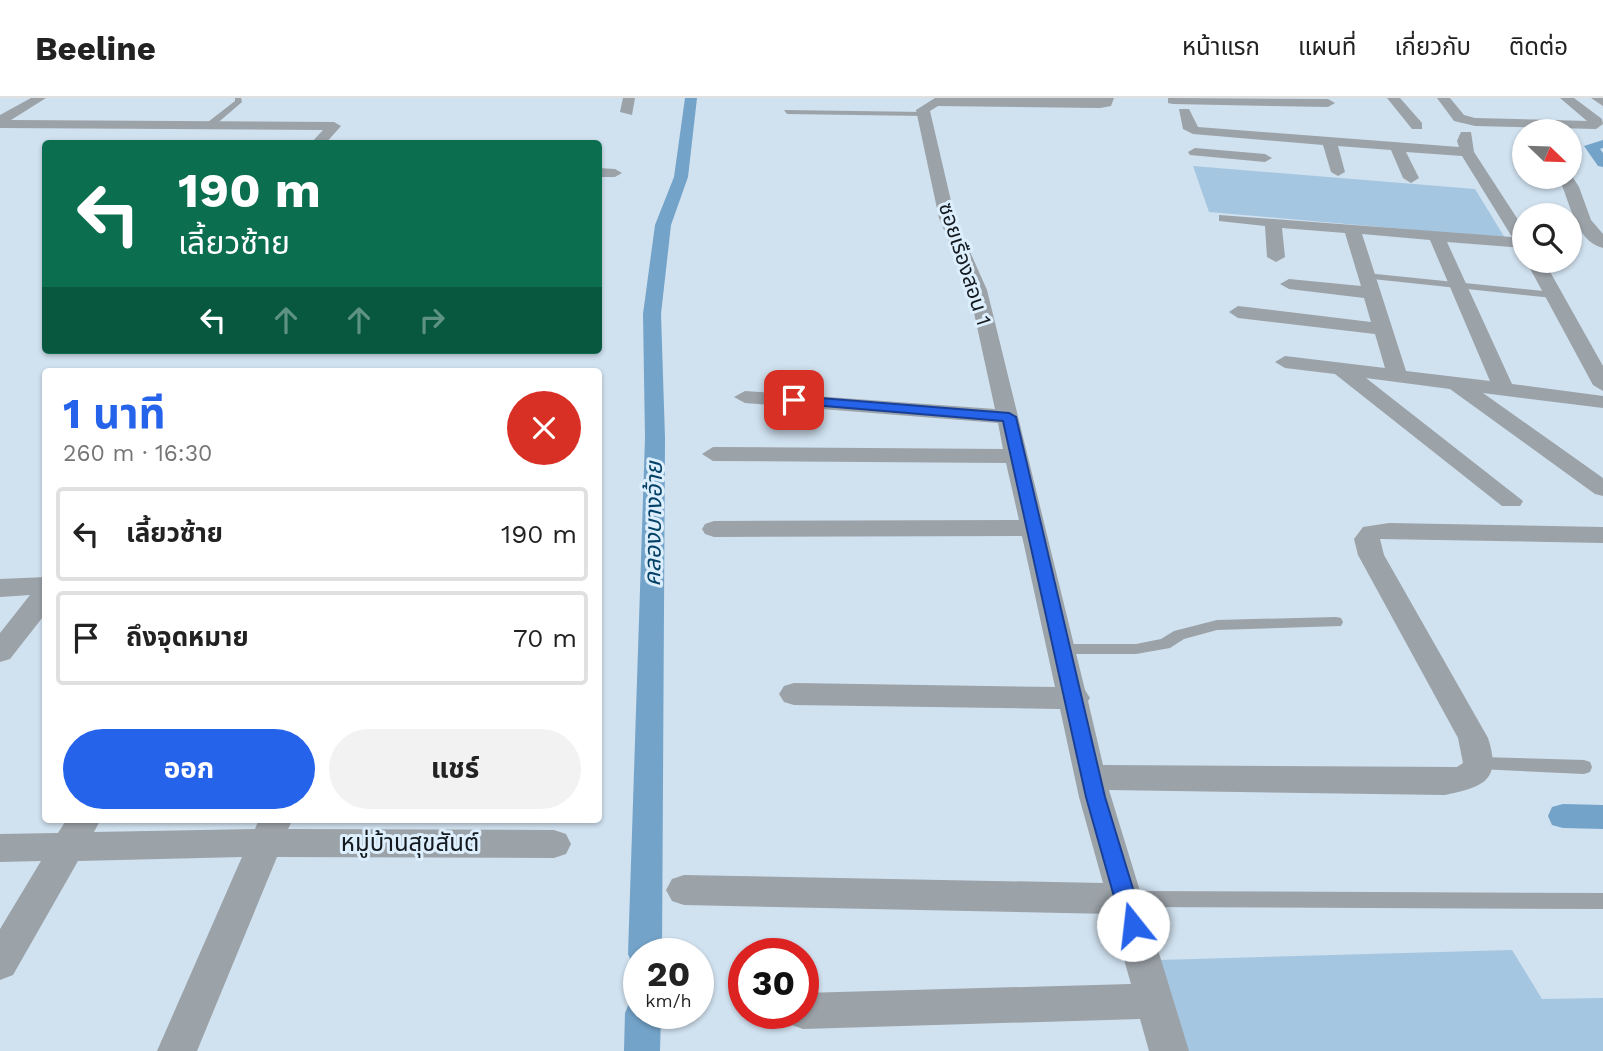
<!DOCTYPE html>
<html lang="th">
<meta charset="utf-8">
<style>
:root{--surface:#fff;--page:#f2f2f2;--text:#222;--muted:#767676;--line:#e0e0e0;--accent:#2563eb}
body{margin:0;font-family:"Work Sans","Noto Sans Thai",sans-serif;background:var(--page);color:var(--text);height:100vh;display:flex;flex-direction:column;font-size:26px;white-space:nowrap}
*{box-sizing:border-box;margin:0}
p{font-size:23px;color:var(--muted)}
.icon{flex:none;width:38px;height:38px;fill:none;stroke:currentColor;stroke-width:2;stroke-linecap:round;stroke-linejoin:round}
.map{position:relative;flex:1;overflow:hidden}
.drawer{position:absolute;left:42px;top:270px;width:560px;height:455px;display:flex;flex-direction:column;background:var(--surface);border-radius:7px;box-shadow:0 2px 5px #0004}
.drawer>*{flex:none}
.hud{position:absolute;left:42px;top:42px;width:560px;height:214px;border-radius:7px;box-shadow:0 2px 5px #0004;background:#0b6e4f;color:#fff;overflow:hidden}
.needle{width:46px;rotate:113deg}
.fabs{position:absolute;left:1512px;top:21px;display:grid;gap:14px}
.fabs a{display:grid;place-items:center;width:70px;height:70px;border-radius:50%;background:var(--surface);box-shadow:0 2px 5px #0004;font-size:35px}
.speed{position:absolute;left:623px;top:840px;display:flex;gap:14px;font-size:35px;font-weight:700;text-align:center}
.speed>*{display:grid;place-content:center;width:91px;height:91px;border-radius:50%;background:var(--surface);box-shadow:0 2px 5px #0004;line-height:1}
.speed small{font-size:18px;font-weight:400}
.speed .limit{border:10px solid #d22;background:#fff;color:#111}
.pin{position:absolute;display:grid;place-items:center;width:60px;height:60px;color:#fff;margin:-30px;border-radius:14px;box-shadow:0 4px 10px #0006}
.me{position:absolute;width:77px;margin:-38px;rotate:344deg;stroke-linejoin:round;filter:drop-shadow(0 0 5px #0008)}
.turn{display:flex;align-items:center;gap:24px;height:147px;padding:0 21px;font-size:32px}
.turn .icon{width:91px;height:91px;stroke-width:2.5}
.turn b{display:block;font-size:49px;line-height:60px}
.lanes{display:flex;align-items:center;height:66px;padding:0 21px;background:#0003;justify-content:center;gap:35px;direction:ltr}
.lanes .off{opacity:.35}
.round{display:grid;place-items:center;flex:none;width:74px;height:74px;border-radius:37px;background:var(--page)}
.overview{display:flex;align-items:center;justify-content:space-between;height:119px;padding:0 21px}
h1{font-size:42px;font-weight:700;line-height:52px;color:var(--accent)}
.primary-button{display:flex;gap:14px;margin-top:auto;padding:14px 21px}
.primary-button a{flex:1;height:80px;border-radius:42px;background:var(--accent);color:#fff;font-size:28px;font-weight:700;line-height:80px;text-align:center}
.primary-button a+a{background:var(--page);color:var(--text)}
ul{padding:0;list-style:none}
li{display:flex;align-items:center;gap:21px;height:94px;margin:0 14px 10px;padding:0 7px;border:4px solid var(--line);border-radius:7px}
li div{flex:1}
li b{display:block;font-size:26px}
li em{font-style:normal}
header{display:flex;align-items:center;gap:42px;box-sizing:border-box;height:98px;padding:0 35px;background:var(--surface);border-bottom:2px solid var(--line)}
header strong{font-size:33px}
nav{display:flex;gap:38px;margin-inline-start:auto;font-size:24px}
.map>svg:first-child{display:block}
</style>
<header>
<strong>Beeline</strong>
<nav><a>หน้าแรก</a><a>แผนที่</a><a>เกี่ยวกับ</a><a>ติดต่อ</a></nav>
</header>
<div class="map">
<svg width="1603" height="953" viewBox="0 0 1603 953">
<rect width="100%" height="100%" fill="#d0e1ef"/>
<path fill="#a5c6e1" d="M1193,68L1475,91L1505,140L1209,114Z
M1512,852L1542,901L1603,900V953H1187L1159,862Z"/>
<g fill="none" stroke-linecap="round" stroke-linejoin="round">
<path fill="#73a3c9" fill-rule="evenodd" d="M685,0H697L688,79L671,127L661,216L665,340L662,856H639V869L633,867L628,856L645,340L643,216L655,127L674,79Z
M1603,42V50L1600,51L1603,55V69L1598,68L1584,48Z
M1563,706L1603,707V731L1563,730L1552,727L1548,718L1552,709Z
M639,900V915H661L660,953H624L625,915L630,903Z"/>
<path fill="#9ba2a8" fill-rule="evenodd" d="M235,0H241L242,4L214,28H208V24L235,3Z
M784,12L924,14L928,16L924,18L787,16Z
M1366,175L1553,194L1558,197L1553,200L1363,180L1361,178Z
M1336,519L1341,520L1343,524L1341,528L1217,532L1184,541L1170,550L1136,556H1063L1058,555L1055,551L1058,547L1063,546H1136L1161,541L1174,533L1217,522Z
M1479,659L1584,662L1590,664L1592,669L1590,674L1584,676L1479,671L1473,670L1471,665L1473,660Z
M1125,793L1603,795V811L1125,809L1118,807L1116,801L1118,795Z"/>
<path fill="#9ba2a8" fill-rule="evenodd" d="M31,0H46L11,22L334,24L341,28L325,46H310L323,32L0,30V17Z
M623,0H635L632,17L620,14Z
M935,0H1114L1111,8L1100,10L938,8L930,13L955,120L987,192L1085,592L1090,600L1088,603L1103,667L1457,669L1463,665L1458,640L1358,457L1354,441L1363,429L1389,425L1603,429V445L1380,441L1384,457L1488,640C1502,683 1483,689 1445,697L1109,692L1189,953H1149L1140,921L803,931L789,926L785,915H803V895L1131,886L1111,816L684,807L672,803L666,792L672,781L684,777L1103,785L1079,699L1060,611L794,607L784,604L779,596L784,588L794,585L1055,589L1022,438L714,439L705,436L702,431L705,426L714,423L1019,422L1006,365L713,363L702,356L713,349L1003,351L998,325L745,305L734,299L745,293L995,311L969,192L939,120L916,12Z
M1168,0L1328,1L1335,5L1328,9L1173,6L1168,5Z
M1387,0H1400L1422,25V31H1412Z
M1437,0H1450L1464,17L1475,20L1587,23L1560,0H1574L1602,21L1603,26L1596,31L1475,28L1454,23Z
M1591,0H1603V8Z
M1179,11H1189L1198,29L1459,49L1457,43L1461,34H1471L1474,54L1524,131V150L1447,144L1512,286L1603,298V310L1483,295L1603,380V398L1595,396L1450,291L1366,280L1523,403L1520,408H1502L1335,276L1285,270L1275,264L1285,258L1385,270L1375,236L1238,220L1229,214L1238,208L1371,224L1364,200L1289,191L1280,186L1289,181L1361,188L1345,135L1282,130L1285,159L1276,164L1267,159L1265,128L1219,123V117L1512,139L1462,58L1406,54L1419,80L1411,85L1403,80L1391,52L1338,48L1345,74L1338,78L1331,74L1323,47L1193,36L1183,31ZM1362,136L1430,142L1490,283L1406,273Z
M1195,50L1265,56L1272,60L1265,64L1190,57L1188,54Z
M598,70L615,71L622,75L615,79H598Z
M1570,75L1579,89L1591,122L1603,136V150C1574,143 1570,101 1558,79H1570Z
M1526,163H1544L1603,268V293L1593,287Z
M46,479V515L10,561L0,564V535L30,497L0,499V481Z
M67,721H101L94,734L255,731L259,721H293L288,731L554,732L566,736L571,746L566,756L554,760L277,759L197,953H157L242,759L78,763L13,877L0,882V831L41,763L0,764V736L58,735Z"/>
</g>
<path fill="#2563eb" stroke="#184099" stroke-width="2" d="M794,298L1009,315L1016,319L1105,699L1144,827L1141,833L1133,836L1125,833L1122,827L1086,699L1003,323L789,305V299Z"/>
<g text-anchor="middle" stroke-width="6" stroke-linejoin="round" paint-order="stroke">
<g font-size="21" fill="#141a1f" stroke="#ddeefc">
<text transform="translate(965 166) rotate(72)" y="7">ซอยเรืองสอน 1</text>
</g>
<g font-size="23" font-style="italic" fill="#044166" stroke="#ddeefc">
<text transform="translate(653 426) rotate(-89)" y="8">คลองบางอ้าย</text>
</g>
<g font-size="24" fill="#141a1f" stroke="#ddeefc">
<text x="410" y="753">หมู่บ้านสุขสันต์</text>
</g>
</g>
</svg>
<div class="fabs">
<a><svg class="needle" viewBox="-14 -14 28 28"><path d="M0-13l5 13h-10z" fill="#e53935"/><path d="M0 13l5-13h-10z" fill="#767676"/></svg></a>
<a><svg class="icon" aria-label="search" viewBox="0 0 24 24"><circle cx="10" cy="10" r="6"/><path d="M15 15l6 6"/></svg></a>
</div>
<div class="speed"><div>20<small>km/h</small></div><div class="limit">30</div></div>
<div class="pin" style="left:794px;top:302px;background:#d93025"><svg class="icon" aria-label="arrive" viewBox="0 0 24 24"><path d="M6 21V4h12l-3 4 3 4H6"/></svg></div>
<svg class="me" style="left:1133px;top:827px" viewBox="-20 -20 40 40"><circle r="19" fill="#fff"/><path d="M0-13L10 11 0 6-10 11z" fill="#2563eb"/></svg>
<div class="hud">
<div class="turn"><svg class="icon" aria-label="left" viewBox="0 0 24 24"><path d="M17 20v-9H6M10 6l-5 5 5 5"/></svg><div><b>190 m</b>เลี้ยวซ้าย</div></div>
<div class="lanes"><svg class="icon" aria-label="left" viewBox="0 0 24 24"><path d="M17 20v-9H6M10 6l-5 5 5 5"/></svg><svg class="icon off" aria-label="ahead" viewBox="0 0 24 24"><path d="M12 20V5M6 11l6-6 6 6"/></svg><svg class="icon off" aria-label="ahead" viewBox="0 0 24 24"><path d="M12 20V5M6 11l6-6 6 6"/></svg><svg class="icon off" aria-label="right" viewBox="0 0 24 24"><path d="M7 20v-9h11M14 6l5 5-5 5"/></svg></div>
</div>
<section class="drawer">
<div class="overview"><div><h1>1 นาที</h1><p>260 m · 16:30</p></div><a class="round" style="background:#d93025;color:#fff"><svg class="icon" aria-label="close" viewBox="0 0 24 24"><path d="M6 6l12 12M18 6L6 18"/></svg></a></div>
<ul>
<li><svg class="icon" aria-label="left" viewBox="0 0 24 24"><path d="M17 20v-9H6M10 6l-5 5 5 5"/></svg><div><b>เลี้ยวซ้าย</b></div><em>190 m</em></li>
<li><svg class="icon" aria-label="arrive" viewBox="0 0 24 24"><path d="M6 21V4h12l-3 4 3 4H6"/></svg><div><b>ถึงจุดหมาย</b></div><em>70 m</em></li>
</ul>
<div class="primary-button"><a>ออก</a><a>แชร์</a></div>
</section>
</div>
